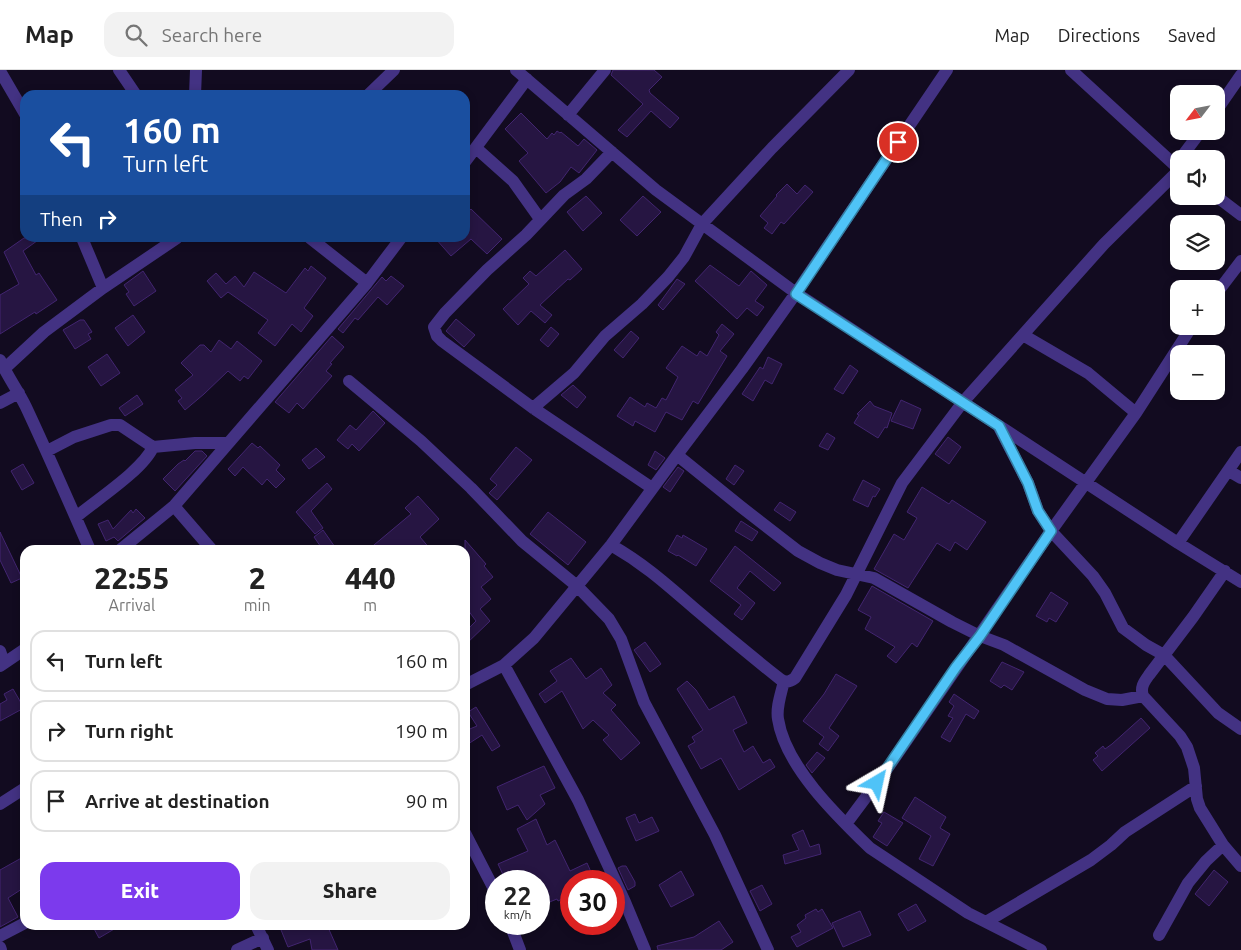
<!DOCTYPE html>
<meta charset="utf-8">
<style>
:root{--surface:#fff;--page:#f2f2f2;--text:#222;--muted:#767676;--line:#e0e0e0;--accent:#7c3aed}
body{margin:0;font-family:Ubuntu,sans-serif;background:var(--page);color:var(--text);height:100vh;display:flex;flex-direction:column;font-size:19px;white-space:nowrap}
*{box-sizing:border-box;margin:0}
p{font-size:16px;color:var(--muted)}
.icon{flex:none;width:28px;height:28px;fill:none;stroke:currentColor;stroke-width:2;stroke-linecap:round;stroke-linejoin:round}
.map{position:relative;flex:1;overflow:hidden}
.details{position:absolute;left:20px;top:475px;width:450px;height:385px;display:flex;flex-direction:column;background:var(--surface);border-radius:15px;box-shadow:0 2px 8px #0003}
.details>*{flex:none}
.guide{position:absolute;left:20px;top:20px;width:450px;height:152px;border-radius:15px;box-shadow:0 2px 8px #0003;background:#1a4fa0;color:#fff;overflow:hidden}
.needle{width:32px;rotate:238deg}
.buttons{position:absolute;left:1170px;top:15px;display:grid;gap:10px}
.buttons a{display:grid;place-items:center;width:55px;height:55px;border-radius:10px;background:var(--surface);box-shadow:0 2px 8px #0003;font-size:25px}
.speed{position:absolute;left:485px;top:800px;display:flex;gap:10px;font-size:25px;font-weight:700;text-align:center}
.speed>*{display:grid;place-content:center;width:65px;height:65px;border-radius:50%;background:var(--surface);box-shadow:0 2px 8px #0003;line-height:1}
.speed small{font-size:12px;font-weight:400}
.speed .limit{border:8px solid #d22;background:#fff;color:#111}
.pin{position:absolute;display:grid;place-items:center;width:42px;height:42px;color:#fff;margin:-21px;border:2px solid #fff;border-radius:50%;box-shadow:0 1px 5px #0007}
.me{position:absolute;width:55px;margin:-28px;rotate:36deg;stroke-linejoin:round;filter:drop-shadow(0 0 4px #0008)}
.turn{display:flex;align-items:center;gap:18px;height:105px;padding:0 20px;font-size:22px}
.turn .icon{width:65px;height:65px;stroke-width:2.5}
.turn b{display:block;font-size:35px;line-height:42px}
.then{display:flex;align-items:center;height:48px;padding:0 20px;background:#0003;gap:10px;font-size:19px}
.eta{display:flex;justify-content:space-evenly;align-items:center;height:85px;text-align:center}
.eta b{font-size:30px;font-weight:800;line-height:35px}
.primary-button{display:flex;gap:10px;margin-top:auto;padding:10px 20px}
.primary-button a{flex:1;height:58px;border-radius:15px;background:var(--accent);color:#fff;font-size:20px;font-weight:800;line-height:58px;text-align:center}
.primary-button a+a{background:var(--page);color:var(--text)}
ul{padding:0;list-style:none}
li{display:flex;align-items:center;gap:15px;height:62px;margin:0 10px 8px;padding:0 10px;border:2px solid var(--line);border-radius:15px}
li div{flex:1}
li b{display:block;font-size:19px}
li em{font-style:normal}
header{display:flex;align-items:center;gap:30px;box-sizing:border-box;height:70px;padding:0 25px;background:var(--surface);border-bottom:1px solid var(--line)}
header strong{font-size:24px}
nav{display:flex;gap:28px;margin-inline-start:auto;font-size:18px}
.search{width:350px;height:45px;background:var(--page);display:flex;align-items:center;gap:12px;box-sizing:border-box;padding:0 18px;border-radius:15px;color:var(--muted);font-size:19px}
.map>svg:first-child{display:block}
</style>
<header>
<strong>Map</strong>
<div class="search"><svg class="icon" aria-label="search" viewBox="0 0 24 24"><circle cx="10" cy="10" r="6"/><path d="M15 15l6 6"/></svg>Search here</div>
<nav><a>Map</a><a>Directions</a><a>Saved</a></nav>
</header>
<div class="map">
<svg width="1241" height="880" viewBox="0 0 1241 880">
<rect width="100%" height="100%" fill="#120b20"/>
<path fill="#261542" stroke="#422570" d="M613,0H654L662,7L649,20L650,23L679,48L670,58L651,41L627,67L618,60L643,34L611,5Z
M521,43L547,69L552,63L554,65L557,61L560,63L561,62L578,76L584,69L597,80L579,103L571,97L560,112L546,123L519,91L528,83L505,59Z
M787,114L797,124L805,115L813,122L784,154L781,152L772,164L764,158L768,153L760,146L777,126L776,125Z
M586,126L602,143L583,161L567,142Z
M643,126L661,142L637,166L620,150Z
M471,139L502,169L487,184L471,169L451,186L435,168H465V145Z
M24,168H41L23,181L36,205L39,203L57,230L36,244L35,242L0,264V225L19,214L4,182Z
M565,180L582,199L570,210L568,209L540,235L552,245L545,253L531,241L518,255L503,239L529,214L523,208L530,201L536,206Z
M710,195L739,216L751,201L767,215L755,231L764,237L757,246L747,238L737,249L695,211Z
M311,196L326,208L304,238L313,246L301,262L292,254L275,276L258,263L268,250L228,222L221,228L207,211L216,203L226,214L235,206L244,217L254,202L286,223L305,198L308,201Z
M143,201L156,221L134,236L126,224L129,222L124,215Z
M391,206L404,216L387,235L378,227L358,250L355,248L343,263L338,259L382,207L386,211Z
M677,209L685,214L663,240L658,235Z
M133,245L145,262L128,276L115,258Z
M456,249L475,265L464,277L446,261Z
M80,250H84L92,262L88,264L91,269L75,279L63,260Z
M722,254L734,264L720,281L727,286L698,334L693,331L682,350L666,342L655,362L635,351L633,356L617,346L630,327L645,337L647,333L656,338L662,328L666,330L678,307L666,298L682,276L697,286L700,281L707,286L719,265L716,262Z
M551,257L559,264L548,277L540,270Z
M631,261L639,268L623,288L614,280Z
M332,266L344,277L330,293L332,294L326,301L332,306L303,339L297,333L289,343L275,332Z
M219,270L231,279L237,271L262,291L248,309L244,306L240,311L228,301L204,324L185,340L178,331L182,328L175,320L193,305L181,293L200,275H204L211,282Z
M107,284L120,303L101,316L88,297Z
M768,287L782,294L772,314L765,310L753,331L742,324L760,297L763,299Z
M850,295L858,301L843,324L834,319Z
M573,315L586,327L577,338L561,325Z
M137,325L143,334L125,346L119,338Z
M901,330L921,339L913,359L891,351Z
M870,331L874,336L892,343L887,358L885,357L878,368L854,353L859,345L857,344Z
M373,341L385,353L359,381L352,374L348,379L337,370L350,355L356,360Z
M827,363L835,368L828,380L819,376Z
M948,367L961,377L949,394L935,384Z
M252,373L258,378L260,376L280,395L276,400L285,409L276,418L267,409L262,415L243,397L235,406L228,399Z
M516,377L532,390L497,430L489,423L497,415L490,409Z
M316,378L325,387L309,399L302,390Z
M195,381H202L207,386L175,421L163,409L178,394L184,390L185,391Z
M655,381L665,388L656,400L648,395Z
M23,394L34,413L22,420L11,401Z
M735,395L744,401L734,415L726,409Z
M678,397L684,401L670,422L663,417Z
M863,410L880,419L875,427L873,426L868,437L853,430Z
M327,413L332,419L311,441L323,458L315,464L296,442Z
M922,417L949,434L952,430L986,452L967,480L955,472L950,481L937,473L908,518L874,499L894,464L904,470L917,448L907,442Z
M418,426L439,449L420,467L431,480H368L411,444L405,438Z
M780,432L796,442L790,451L774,440Z
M136,439L145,448L118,471L114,467L106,471L98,454L108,450L113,459L131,440L133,443Z
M548,442L586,472L568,495L530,464Z
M741,451L758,462L752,471L735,461Z
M323,460L337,480H323L314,467Z
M0,462L22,508L11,513L0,490Z
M677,465L682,468L683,465L707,479L696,496L678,485L677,486L668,481Z
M465,470L486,494L484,496L493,507L481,517L491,529L480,539L490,551L465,575V562L476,551L465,536V521L470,518L465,512Z
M735,476L781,513L774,521L750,501L737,518L755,533L742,550L734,544L741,535L710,511Z
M872,516L933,551L917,577L912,573L896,593L887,586L895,577L865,559L871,547L858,540Z
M1051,522L1068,533L1056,552L1049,548L1047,552L1036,546Z
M645,572L661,594L650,602L634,580Z
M571,588L586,609L601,598L612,615L603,623L616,635L611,640L640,673L621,690L603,670L609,665L593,650L583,659L562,621L545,633L539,624L557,611L550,601Z
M1002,592L1024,602L1012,620L1004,615L1001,618L990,611Z
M836,604L857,616L829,658L839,666L828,681L819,674L824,667L803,651L824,624Z
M687,611L696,620L709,640L734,626L747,653L733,660L744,682L753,676L763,693L770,689L775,697L739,720L721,688L701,699L688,676L695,672L692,667L703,660L677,619Z
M13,619L24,638L0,651V634L7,630L4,624Z
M954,624L979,641L974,649L966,644L950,672L941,667L953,648L948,646L954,636L949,632Z
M476,637L500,676L492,681L482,665L465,676V661L477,656L468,642Z
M1141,648L1150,658L1102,701L1093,690L1098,686L1095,683L1103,676L1105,679L1112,674Z
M817,682L825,688L812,703L806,695Z
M544,696L555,718L540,725L545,734L527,750L518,735L507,740L497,717Z
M915,727L946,747L940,758L950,764L933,796L919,789L931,766L902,748Z
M884,742L903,753L887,776L873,767L882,753L878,751Z
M635,744L639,753L652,747L659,761L636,771L626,748Z
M536,749L547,775L555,770L570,801L587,793L595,811H571V825L558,831L557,829L547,833L539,815V811H537L534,805L517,811H506L498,794L528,781L517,759Z
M803,760L810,777L819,774L821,784L785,794L783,785L799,780L792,765Z
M25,786V817L8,828L18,847L0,857V800Z
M622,796H626L635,812V816L628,820L618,798Z
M1214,800L1228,812L1209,836L1195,824Z
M681,801L694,825L671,837L659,815Z
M762,815L772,834L760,841L750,821Z
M916,834L926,851L908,861L898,844Z
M816,839L818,842L822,839L833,858L797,877L791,867L801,862L797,855L806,848L805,845Z
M860,841L871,865L843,877L832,853Z
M719,851L733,872L721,880H658L657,876L694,867Z
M92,855H121L99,868Z
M279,855H327L338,880H312L310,869L288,877Z"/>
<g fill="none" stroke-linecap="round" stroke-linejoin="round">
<path stroke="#433283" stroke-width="12" d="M119,0L136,25
M516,0L656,120L796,223L1178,473L1241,512
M1071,0L1179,99
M0,1L25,44
M195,25L196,0
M368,25L394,0
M1216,41L1241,5
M568,45L605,0
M476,78L513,111L540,149
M612,82L586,109L564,125L526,165L487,200L445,243L434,257L437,266L442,271L533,338L652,418
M1180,89L1201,61
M465,92L527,9
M1216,126L1241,145
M82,168L103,218
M310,168L367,213
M1216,224L1241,191
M1023,265L1088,303L1136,343
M0,290C7,306 18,320 26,337C48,384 69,432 90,480
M4,299L44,262L103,218L177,168
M349,311L421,371L471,418L522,471L577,516L609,549L621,569L644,632L715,765L768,880
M0,333L19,323
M533,338L574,303L605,266L642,234L668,207L684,187L702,154L772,78L849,0
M999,357L1028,413L1038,441L1051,461L1093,506L1105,523L1123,558L1146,575L1164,585L1218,643L1241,659
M47,381L74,367L111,355H120L153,377L195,373H228
M677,385L740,436L798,481L820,493L837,500L874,508L952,552L980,566L1004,575L1085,620L1107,629L1122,630L1143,626
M1229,401L1241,408
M174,436L212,480
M76,447C96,430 143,400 153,377
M1178,473L1241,382
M611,475C644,494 665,513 694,538C722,562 751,586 780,609C786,613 790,612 795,608L846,525L902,413L963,332L1104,174L1179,100
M120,480L174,436L367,213L401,168
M1225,501L1193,547L1149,605C1144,612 1140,617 1143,626L1180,666L1187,677L1194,698L1197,729L1200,738L1223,775L1241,796
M0,581L4,593
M504,595L578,730L625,832L645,880
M0,596L25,579
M784,611C781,624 776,637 778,649C785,696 837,746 870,778L968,843L1041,880
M465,615L504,595L534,568L611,475L677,385L742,299L796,223L947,0
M0,734L25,718
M846,754L887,699L1051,461L1136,343L1192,256
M465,763L496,823
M986,852L1091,790L1111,775L1125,762L1196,716
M510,854L520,880
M256,855L268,880
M1159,865L1188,813L1206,791L1223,775
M0,866L25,853
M0,877L1,880
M237,880L263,868"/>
</g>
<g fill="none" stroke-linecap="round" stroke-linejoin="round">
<g stroke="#337fa1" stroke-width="12">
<path id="route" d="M877,713L956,597L980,566L1051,461L1038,441L1028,413L999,356L796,224L898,72"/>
</g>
<use href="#route" stroke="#4fc3f7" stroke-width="9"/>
</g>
</svg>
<div class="buttons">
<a><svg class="needle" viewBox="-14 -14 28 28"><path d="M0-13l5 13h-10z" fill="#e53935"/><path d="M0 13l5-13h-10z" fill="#767676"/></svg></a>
<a><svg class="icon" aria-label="sound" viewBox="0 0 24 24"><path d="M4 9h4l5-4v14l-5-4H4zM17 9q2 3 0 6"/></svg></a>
<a><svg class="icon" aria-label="layers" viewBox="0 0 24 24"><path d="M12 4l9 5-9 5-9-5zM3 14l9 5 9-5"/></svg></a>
<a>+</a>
<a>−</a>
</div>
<div class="speed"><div>22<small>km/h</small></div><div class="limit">30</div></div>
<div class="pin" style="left:898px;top:72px;background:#d93025"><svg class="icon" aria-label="arrive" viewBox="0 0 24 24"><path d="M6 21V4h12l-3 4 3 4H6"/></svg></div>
<svg class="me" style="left:877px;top:713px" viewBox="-20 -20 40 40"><path d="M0-17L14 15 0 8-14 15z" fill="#4fc3f7" stroke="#fff" stroke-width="4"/></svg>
<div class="guide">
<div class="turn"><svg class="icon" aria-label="left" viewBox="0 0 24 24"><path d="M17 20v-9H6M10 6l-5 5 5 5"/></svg><div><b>160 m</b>Turn left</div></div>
<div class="then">Then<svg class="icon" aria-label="right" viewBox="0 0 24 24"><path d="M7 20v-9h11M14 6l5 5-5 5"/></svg></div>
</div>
<section class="details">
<div class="eta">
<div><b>22:55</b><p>Arrival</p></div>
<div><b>2</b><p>min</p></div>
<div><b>440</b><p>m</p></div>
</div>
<ul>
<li><svg class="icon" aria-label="left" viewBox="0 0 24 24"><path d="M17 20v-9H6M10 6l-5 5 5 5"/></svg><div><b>Turn left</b></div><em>160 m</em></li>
<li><svg class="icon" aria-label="right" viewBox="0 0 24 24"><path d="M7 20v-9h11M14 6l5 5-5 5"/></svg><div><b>Turn right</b></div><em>190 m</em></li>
<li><svg class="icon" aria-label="arrive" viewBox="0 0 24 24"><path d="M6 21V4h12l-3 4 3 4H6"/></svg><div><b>Arrive at destination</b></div><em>90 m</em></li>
</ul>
<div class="primary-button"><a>Exit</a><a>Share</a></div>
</section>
</div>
